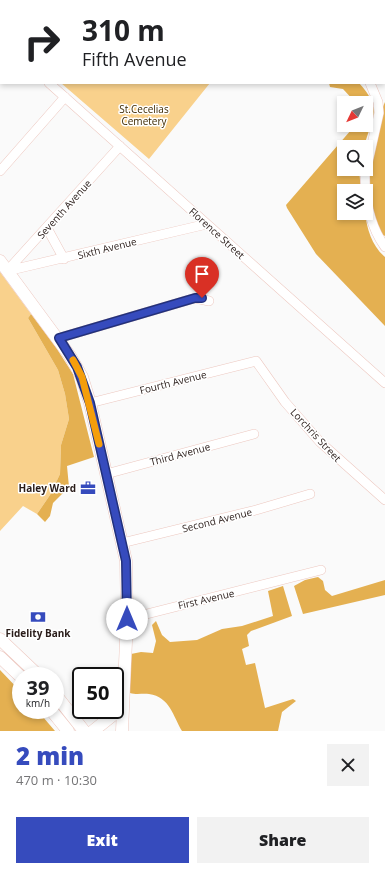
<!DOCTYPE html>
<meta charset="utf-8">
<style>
:root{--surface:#fff;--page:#f2f2f2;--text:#202124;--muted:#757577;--accent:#364bbd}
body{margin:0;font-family:"Open Sans",sans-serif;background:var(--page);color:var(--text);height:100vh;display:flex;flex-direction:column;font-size:15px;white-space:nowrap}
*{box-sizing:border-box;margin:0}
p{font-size:13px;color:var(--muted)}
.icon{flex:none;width:22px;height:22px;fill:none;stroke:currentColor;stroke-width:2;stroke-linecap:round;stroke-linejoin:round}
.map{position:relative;height:731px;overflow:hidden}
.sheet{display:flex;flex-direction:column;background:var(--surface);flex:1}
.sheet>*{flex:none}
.hud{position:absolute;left:0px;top:0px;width:385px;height:84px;box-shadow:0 2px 6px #0003;background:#fff;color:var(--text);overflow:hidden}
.needle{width:26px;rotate:227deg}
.tools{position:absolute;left:337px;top:96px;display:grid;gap:8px}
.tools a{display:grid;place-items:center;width:36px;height:36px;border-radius:0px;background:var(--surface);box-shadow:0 2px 6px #0003;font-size:20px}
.speed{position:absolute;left:12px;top:667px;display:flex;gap:8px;font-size:20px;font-weight:700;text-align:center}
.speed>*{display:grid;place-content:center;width:52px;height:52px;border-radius:50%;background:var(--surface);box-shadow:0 2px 6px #0003;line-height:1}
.speed small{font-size:10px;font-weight:400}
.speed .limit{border:2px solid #111;border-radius:6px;background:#fff;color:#111}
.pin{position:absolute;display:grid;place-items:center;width:34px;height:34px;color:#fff;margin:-41px -17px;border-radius:50% 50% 50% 0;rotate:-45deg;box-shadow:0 0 4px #0007}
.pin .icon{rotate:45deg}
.me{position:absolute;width:44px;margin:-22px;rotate:0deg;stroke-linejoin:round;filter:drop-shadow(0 0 3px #0008)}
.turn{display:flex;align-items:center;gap:14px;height:84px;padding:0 16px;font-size:18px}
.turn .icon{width:52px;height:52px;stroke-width:2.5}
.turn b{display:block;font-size:28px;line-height:34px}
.round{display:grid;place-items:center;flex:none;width:42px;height:42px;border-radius:0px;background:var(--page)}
.head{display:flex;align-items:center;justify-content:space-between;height:68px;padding:0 16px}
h1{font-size:24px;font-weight:800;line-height:30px;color:var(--accent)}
.primary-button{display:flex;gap:8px;margin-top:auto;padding:8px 16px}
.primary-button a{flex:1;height:46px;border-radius:0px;background:var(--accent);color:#fff;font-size:16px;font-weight:800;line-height:46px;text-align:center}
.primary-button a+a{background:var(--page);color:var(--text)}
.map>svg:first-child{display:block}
</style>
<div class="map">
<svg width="385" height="731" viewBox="0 0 385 731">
<rect width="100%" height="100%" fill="#fafafa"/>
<path fill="#f9d18c" d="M10,0H277L9,1Z
M61,83H210L149,159Z
M0,272L31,314L28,318L58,370L65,394L69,419L61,445L60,474L50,495L37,514L23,506L0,531Z"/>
<path fill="#e4b051" d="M329,83H359C383,109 372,117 364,147H344V169H359L361,191H344V213H365C367,229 372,246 385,257V326L316,254L287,208L286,205L351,130L359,125H366V103H356L343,89L330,87Z
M385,102V236C373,230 367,191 369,178C371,161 378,116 385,102Z
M31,314L57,349L73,374L94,457L67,466L69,487L53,503L50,516L45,522L37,514L50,495L60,474L61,445L69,419L65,394L58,370L28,318Z
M318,577L323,581L325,590L332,596L385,580V595L303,614L294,586L305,580Z
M283,586L292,616L251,631L247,635L249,646L242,649L246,665L255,663L265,708L293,699L296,701L282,712L278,731H182C173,716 170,697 149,694C143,693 137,695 130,693L129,658L131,654L141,652L153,653L156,641L152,625L156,621L162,635L170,642L197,640L222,629L242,626L273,616L268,591Z
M0,670L21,692V710H37L55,731H0Z"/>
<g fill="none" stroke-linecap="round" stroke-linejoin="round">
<g stroke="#edc8c0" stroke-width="10">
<path id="minor" d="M294,1V0
M0,40L1,41
M384,43L385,42
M49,83L385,383
M370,83L378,102L379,113L365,175C365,200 370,226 385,247
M0,171L65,97
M47,228L64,259
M7,271L207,224
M7,271L120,146
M59,338L195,298L209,301
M90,403L256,361L285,402L320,442L385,500
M106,474L254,434
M122,543L256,510L310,494
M127,619L321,570"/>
</g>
<g stroke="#edc8c0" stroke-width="13">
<path id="major" d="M0,261L70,356L82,377L90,403L126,561L127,619L122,731
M0,639L39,676
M0,657L21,677
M55,694L84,731
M51,710L68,731
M93,731L123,707"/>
</g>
<use href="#minor" stroke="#fff" stroke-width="9"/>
<use href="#major" stroke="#fff" stroke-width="12"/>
</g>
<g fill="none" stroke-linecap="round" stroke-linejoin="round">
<g stroke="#23317b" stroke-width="10">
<path id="route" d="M127,619L126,561L90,403L77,367L59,338L195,298H202"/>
</g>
<use href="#route" stroke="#364bbd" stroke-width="7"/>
<path stroke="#f59e0b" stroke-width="7" d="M73,360L82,377L99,444"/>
</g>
<defs>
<g id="office-bare" transform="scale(1.2)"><path d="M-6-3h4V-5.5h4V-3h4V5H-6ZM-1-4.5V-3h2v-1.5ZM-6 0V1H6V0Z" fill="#364bbd" stroke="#fff" stroke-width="2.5" paint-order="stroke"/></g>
<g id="bank-bare" transform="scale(1.2)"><path d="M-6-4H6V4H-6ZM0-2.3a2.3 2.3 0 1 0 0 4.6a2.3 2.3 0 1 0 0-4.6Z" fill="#364bbd" stroke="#fff" stroke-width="2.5" paint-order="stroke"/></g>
</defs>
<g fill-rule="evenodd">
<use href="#office-bare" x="88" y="488"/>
<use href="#bank-bare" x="38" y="617"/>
</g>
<g text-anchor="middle" stroke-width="3" stroke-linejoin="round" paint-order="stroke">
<g font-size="10" fill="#3d2900" stroke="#fff">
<text x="144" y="113">St.Cecelias<tspan x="144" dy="12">Cemetery</tspan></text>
</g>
<g font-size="10" fill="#291c19" stroke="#fff">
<text transform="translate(64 209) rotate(-48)" y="4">Seventh Avenue</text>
<text transform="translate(217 233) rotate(42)" y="4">Florence Street</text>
<text transform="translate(107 248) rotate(-14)" y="4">Sixth Avenue</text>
<text transform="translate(173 382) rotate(-14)" y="4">Fourth Avenue</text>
<text transform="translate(316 435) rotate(47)" y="4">Lorchris Street</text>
<text transform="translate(180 454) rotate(-15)" y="4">Third Avenue</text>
<text transform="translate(217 520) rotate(-14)" y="4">Second Avenue</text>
<text transform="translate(206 599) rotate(-13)" y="4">First Avenue</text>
</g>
<g font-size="10" font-weight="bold" fill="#291c19" stroke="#fff" text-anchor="end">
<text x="76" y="492">Haley Ward</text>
<text x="38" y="637" text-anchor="middle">Fidelity Bank</text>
</g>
</g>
</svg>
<div class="tools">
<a><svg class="needle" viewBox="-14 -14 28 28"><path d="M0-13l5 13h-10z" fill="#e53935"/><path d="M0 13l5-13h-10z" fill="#757577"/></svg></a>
<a><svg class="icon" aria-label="search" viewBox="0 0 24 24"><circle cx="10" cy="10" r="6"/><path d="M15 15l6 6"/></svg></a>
<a><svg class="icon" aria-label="layers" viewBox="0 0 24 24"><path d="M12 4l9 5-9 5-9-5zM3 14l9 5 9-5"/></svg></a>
</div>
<div class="speed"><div>39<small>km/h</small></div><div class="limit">50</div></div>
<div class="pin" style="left:202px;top:298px;background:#d93025"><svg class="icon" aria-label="arrive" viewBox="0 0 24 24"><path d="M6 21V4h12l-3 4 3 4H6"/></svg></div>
<svg class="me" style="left:127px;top:619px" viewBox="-20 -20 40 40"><circle r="19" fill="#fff"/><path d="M0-13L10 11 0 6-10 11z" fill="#364bbd"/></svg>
<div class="hud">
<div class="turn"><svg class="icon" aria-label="right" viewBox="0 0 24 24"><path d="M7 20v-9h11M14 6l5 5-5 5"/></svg><div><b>310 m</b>Fifth Avenue</div></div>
</div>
</div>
<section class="sheet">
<div class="head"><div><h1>2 min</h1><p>470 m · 10:30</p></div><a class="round"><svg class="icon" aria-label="close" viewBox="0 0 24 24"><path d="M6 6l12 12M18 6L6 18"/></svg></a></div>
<div class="primary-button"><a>Exit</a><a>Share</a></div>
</section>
